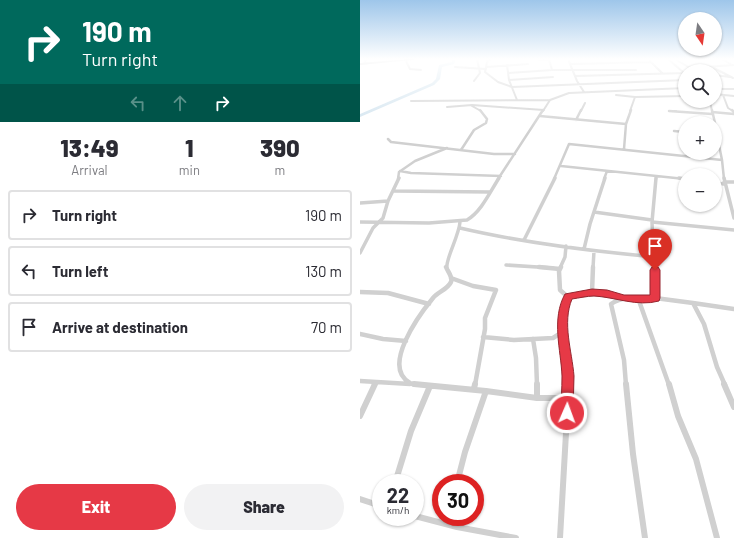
<!DOCTYPE html>
<meta charset="utf-8">
<style>
:root{--surface:#fff;--page:#f2f2f3;--text:#2b2b33;--muted:#7c7c81;--line:#e1e1e2;--accent:#e63946}
body{margin:0;font-family:Barlow,sans-serif;background:var(--page);color:var(--text);height:100vh;display:flex;flex-direction:column;font-size:15px;white-space:nowrap}
*{box-sizing:border-box;margin:0}
p{font-size:13px;color:var(--muted)}
.icon{flex:none;width:22px;height:22px;fill:none;stroke:currentColor;stroke-width:2;stroke-linecap:round;stroke-linejoin:round}
.map{position:relative;flex:1;overflow:hidden}
.details{display:flex;flex-direction:column;background:var(--surface);width:360px}
.details>*{flex:none}
.top-card{background:#00695c;color:#fff;overflow:hidden}
.needle{width:26px;rotate:167deg}
.fabs{position:absolute;left:318px;top:12px;display:grid;gap:8px}
.fabs a{display:grid;place-items:center;width:44px;height:44px;border-radius:50%;background:var(--surface);box-shadow:0 1px 3px #0004;font-size:20px}
.speed{position:absolute;left:12px;top:474px;display:flex;gap:8px;font-size:20px;font-weight:700;text-align:center}
.speed>*{display:grid;place-content:center;width:52px;height:52px;border-radius:50%;background:var(--surface);box-shadow:0 1px 3px #0004;line-height:1}
.speed small{font-size:10px;font-weight:400}
.speed .limit{border:6px solid #d22;background:#fff;color:#111}
.pin{position:absolute;display:grid;place-items:center;width:34px;height:34px;color:#fff;margin:-41px -17px;border-radius:50% 50% 50% 0;rotate:-45deg;box-shadow:0 0 4px #0007}
.pin .icon{rotate:45deg}
.me{position:absolute;width:44px;margin:-22px;rotate:2deg;stroke-linejoin:round;filter:drop-shadow(0 0 3px #0008)}
.turn{display:flex;align-items:center;gap:14px;height:84px;padding:0 16px;font-size:18px}
.turn .icon{width:52px;height:52px;stroke-width:2.5}
.turn b{display:block;font-size:28px;line-height:34px}
.lanes{display:flex;align-items:center;height:38px;padding:0 16px;background:#0003;justify-content:center;gap:20px;direction:ltr}
.lanes .off{opacity:.35}
.eta{display:flex;justify-content:space-evenly;align-items:center;height:68px;text-align:center}
.eta b{font-size:24px;font-weight:800;line-height:28px}
.button{display:flex;gap:8px;margin-top:auto;padding:8px 16px}
.button a{flex:1;height:46px;border-radius:24px;background:var(--accent);color:#fff;font-size:16px;font-weight:800;line-height:46px;text-align:center}
.button a+a{background:var(--page);color:var(--text)}
ul{padding:0;list-style:none}
li{display:flex;align-items:center;gap:12px;height:50px;margin:0 8px 6px;padding:0 8px;border:2px solid var(--line);border-radius:4px}
li div{flex:1}
li b{display:block;font-size:15px}
li em{font-style:normal}
main{display:flex;flex:1;min-height:0}
.map>svg:first-child{display:block}
</style>
<main>
<section class="details">
<div class="top-card">
<div class="turn"><svg class="icon" aria-label="right" viewBox="0 0 24 24"><path d="M7 20v-9h11M14 6l5 5-5 5"/></svg><div><b>190 m</b>Turn right</div></div>
<div class="lanes"><svg class="icon off" aria-label="left" viewBox="0 0 24 24"><path d="M17 20v-9H6M10 6l-5 5 5 5"/></svg><svg class="icon off" aria-label="ahead" viewBox="0 0 24 24"><path d="M12 20V5M6 11l6-6 6 6"/></svg><svg class="icon" aria-label="right" viewBox="0 0 24 24"><path d="M7 20v-9h11M14 6l5 5-5 5"/></svg></div>
</div>
<div class="eta">
<div><b>13:49</b><p>Arrival</p></div>
<div><b>1</b><p>min</p></div>
<div><b>390</b><p>m</p></div>
</div>
<ul>
<li><svg class="icon" aria-label="right" viewBox="0 0 24 24"><path d="M7 20v-9h11M14 6l5 5-5 5"/></svg><div><b>Turn right</b></div><em>190 m</em></li>
<li><svg class="icon" aria-label="left" viewBox="0 0 24 24"><path d="M17 20v-9H6M10 6l-5 5 5 5"/></svg><div><b>Turn left</b></div><em>130 m</em></li>
<li><svg class="icon" aria-label="arrive" viewBox="0 0 24 24"><path d="M6 21V4h12l-3 4 3 4H6"/></svg><div><b>Arrive at destination</b></div><em>70 m</em></li>
</ul>
<div class="button"><a>Exit</a><a>Share</a></div>
</section>
<div class="map">
<svg width="374" height="538" viewBox="0 0 374 538">
<rect width="100%" height="100%" fill="#fff"/>
<g fill="none" stroke-linecap="round" stroke-linejoin="round">
<path fill="#cfe2ee" fill-rule="evenodd" d="M92,59H96L94,64L82,67L80,79L74,85L0,117V114L72,83L76,79L79,65L92,62Z"/>
<path stroke="#d0d0d0" stroke-width="2" d="M45,59L50,69L61,70
M130,59L127,62L125,72L138,82L152,87
M189,59L192,70
M208,59L217,81L224,92
M308,59L323,72
M315,59L330,68L374,65
M362,59L372,65
M179,60H189
M290,61L302,73
M4,63L7,59
M211,64L291,62
M147,65L149,80L157,100
M95,67L126,69
M126,67L168,64
M354,68L373,78
M148,73L192,70H276
M355,75L370,77
M215,76L325,73
M149,80L193,77
M114,81L120,73L117,59
M152,87L325,80
M360,89H374
M355,94L374,96
M256,95L275,97
M363,95L368,108L373,111
M51,101L190,100
M350,101L352,111
M112,106L121,111
M87,107L112,105L184,110
M183,111L190,100L209,93L325,88
M221,111L225,103
M270,111L275,97L325,96
M309,111H316"/>
<path stroke="#d0d0d0" stroke-width="2.5" d="M352,110L355,123
M372,110L374,112
M309,111L352,114
M352,112L374,114
M180,116L266,124
M216,120L221,110
M355,125L362,160L364,179
M314,131L325,132
M28,139L31,142L134,154H155
M264,149L266,124L271,110
M101,150L114,130L126,123L127,119L120,110
M201,166L325,179
M40,171L51,173L141,176
M38,179L39,172L55,161L87,148
M138,179L183,110
M194,179L209,144L362,160
M244,179L247,171
M296,179V176"/>
<path stroke="#d0d0d0" stroke-width="3.5" d="M319,178L325,179
M364,178L374,218
M364,182H374
M355,183L364,184
M34,191L130,192
M0,203L28,201
M234,212L292,220
M0,222L69,223L107,220C121,212 130,192 139,178
M292,222L296,178
M100,228C164,243 230,251 295,257
M164,240L195,178
M224,249L230,224L245,178
M0,253L13,228L23,218L28,201L39,178
M146,265L193,268
M87,268C85,260 99,236 100,222
M200,268L205,257L206,246
M233,268L234,251
M294,268L292,222L374,230"/>
<path stroke="#d0d0d0" stroke-width="4.5" d="M179,267L200,269
M201,267L199,271L200,290L208,297L235,294L262,298
M91,278L113,286L136,290L125,318V329L115,385
M0,292L28,293L69,304
M232,292L233,267
M278,298L309,385
M295,298L333,303L344,324L357,367L365,385
M333,303L374,309
M0,334L23,339L46,341
M123,337L154,340L193,338L204,331
M173,339L176,358L177,385
M0,381L50,384
M14,385L16,382
M65,385C60,385 54,385 50,383C21,367 59,315 73,298C78,292 88,289 91,282C93,277 88,272 86,267
M207,385L203,309L208,297
M266,385L264,360L251,304C264,295 280,298 295,298L294,267"/>
<path stroke="#d0d0d0" stroke-width="6" d="M54,384L126,391L105,452L97,483
M177,384V398
M266,384L273,454L285,538
M309,384L318,416L336,459L357,538
M364,384L374,407
M114,389L115,384
M126,391L177,398H208
M0,416L15,384
M35,483L51,431L70,386
M0,499L21,506
M55,516L97,527L156,538
M88,524L90,517
M200,538L208,398L207,384"/>
<path fill="#ababab" fill-rule="evenodd" d="M48,59H61L0,65V63Z"/>
</g>
<linearGradient id="sky" x2="0" y2="1"><stop stop-color="#9ec6ea"/><stop offset="0.44" stop-color="#fff"/><stop offset="1" stop-color="#fff" stop-opacity="0"/></linearGradient>
<rect width="374" height="134" fill="url(#sky)"/>
<path fill="#e63946" stroke="#96252e" d="M292,267H298L300,270V298L299,301C277,307 255,297 234,296C227,296 219,298 212,299C202,323 212,351 214,376C214,388 213,401 213,413L212,417L207,419L203,417L201,413C201,401 202,389 202,376C201,350 191,319 205,294L232,289L247,290L264,295H290V270Z"/>
</svg>
<div class="fabs">
<a><svg class="needle" viewBox="-14 -14 28 28"><path d="M0-13l5 13h-10z" fill="#e53935"/><path d="M0 13l5-13h-10z" fill="#7c7c81"/></svg></a>
<a><svg class="icon" aria-label="search" viewBox="0 0 24 24"><circle cx="10" cy="10" r="6"/><path d="M15 15l6 6"/></svg></a>
<a>+</a>
<a>−</a>
</div>
<div class="speed"><div>22<small>km/h</small></div><div class="limit">30</div></div>
<div class="pin" style="left:295px;top:270px;background:#d93025"><svg class="icon" aria-label="arrive" viewBox="0 0 24 24"><path d="M6 21V4h12l-3 4 3 4H6"/></svg></div>
<svg class="me" style="left:207px;top:413px" viewBox="-20 -20 40 40"><circle r="17" fill="#e63946" stroke="#fff" stroke-width="3"/><path d="M0-11L8 9 0 5-8 9z" fill="#fff"/></svg>
</div>
</main>
